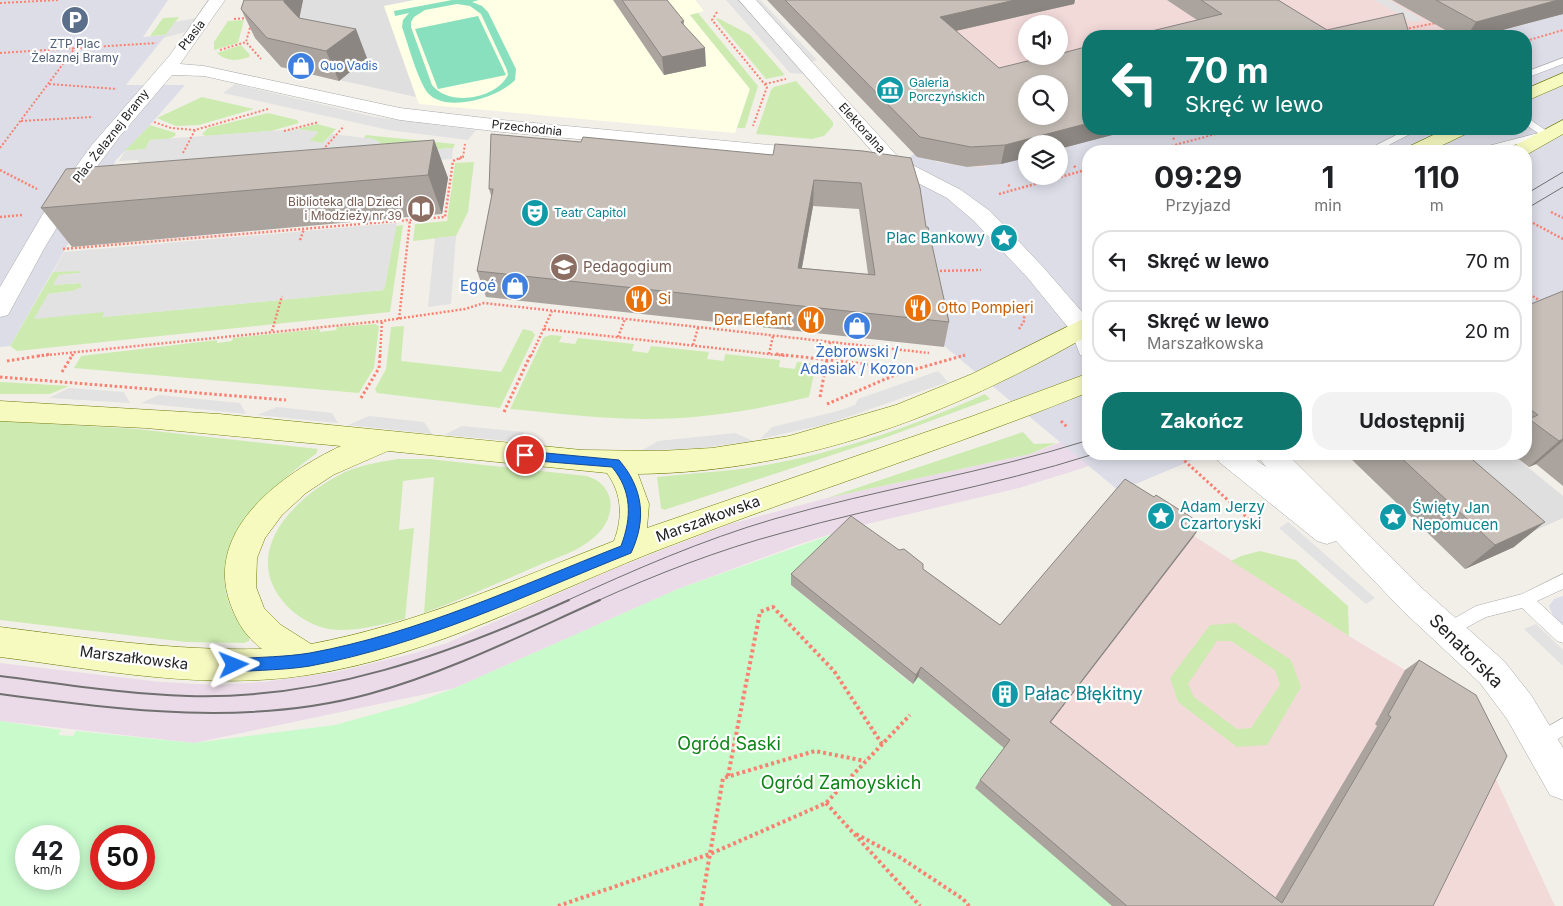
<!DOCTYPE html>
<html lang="pl">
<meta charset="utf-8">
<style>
:root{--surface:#fff;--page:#f2f2f2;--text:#202124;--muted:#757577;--line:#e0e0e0;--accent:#0f766e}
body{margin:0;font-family:Inter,sans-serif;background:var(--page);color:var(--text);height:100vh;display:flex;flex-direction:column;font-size:19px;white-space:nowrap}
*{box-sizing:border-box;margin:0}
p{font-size:16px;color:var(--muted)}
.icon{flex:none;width:28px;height:28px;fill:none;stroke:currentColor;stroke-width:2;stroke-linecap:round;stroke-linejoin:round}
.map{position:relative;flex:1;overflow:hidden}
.drawer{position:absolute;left:1082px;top:145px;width:450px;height:315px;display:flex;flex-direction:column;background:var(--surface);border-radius:20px;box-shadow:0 2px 12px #0003}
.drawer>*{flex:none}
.top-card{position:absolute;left:1082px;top:30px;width:450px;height:105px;border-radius:20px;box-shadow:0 2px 12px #0003;background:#0f766e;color:#fff;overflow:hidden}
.tools{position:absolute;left:1018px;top:15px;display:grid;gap:10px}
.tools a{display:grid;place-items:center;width:50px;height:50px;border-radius:50%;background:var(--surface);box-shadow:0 2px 12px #0003;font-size:25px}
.speed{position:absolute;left:15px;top:825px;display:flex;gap:10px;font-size:25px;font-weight:700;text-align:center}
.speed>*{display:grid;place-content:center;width:65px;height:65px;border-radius:50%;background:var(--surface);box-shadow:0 2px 12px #0003;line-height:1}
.speed small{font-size:12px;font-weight:400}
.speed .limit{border:8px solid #d22;background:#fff;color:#111}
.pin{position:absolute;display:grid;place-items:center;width:42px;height:42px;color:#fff;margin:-21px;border:2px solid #fff;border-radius:50%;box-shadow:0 1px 5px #0007}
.me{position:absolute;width:55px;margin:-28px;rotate:88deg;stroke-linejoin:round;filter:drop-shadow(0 0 4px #0008)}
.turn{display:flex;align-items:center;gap:18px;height:105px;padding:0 20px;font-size:22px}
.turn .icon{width:65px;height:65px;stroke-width:2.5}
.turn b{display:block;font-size:35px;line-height:42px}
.eta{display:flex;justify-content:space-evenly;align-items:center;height:85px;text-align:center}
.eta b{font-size:30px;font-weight:700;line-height:35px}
.button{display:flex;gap:10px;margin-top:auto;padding:10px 20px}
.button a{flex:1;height:58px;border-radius:20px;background:var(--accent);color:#fff;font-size:20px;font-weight:700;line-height:58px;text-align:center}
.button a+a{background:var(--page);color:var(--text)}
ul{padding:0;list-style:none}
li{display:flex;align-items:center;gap:15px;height:62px;margin:0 10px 8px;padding:0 10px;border:2px solid var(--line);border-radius:20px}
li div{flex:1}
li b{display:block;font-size:19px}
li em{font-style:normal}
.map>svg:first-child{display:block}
</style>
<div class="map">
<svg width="1563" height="906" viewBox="0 0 1563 906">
<rect width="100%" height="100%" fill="#f2efe9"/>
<path fill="#e0dfdf" d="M259,0H415L384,6L416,97L281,67L255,38L266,1Z
M1346,454H1512L1563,496V518L1523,536L1513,547L1465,569Z"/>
<path fill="#f2dad9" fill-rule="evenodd" d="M1041,0L1069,2L1078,0H1563V14L1482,36H1089V129L1059,144H1026L1000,164L983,167L952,165L924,156L827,61ZM1026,24H1059V56H1026ZM1026,84H1059V116H1026Z
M1194,536L1349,636L1461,704L1555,906H1112L975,788L918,678L913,684L791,585L979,654Z"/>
<path fill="#ebdbe8" d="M1089,431V454L1111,457L1080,469L1019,488L850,528L797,545L678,589L455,688L194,743L0,721V663L161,682L218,685L263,682L336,672L415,653L447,643L611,570L727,525L827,498L1030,454Z"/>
<path fill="#ffffe5" d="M415,0H695L704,11L690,15L750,89L735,133L419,104L384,6Z"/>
<path fill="#cdebb0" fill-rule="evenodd" d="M698,13L758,86L745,128H737L750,89L690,15Z
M179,17L166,35L150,36L163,18Z
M718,18L750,35L785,75L766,79L716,19Z
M244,20L238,43L214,50V42L228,21Z
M241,45L250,55L249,57C237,61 227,62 217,53Z
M796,81L833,122V126L824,136L812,139L756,134L771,90L774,87Z
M202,97L254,109L199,125L176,126L157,118Z
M268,113L297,120L299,123L271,131L206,136L202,134L208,128Z
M317,124L336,129L323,143L309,141L318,132L297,129Z
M150,125L176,133L175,136L169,139L150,140L145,149L124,151Z
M366,135L375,136L455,144L453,148L366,155L374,139L364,138Z
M474,162L468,212L456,236L413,241L415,224L447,221L455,163Z
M403,225L390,312L17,351L10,346L53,272L81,270L80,273L59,275L54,285L81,283L82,287L73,291L48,294L105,312L103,317L384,290L396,226Z
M375,324L379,326L374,368L359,393L74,368L81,356L217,340V343L232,341L233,338L320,329V332L336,330L337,327Z
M404,326L401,361L501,372L523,329L532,331L535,335L500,408L377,393L375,389L386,369L391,327Z
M551,335L562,336L559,342L575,344L578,338L634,344L632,351L648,353L651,346L709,352L707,359L724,361L725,354L780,360L779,367L795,369L797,362L816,364L809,397C756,410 702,419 647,419C601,419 555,413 510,409L544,337Z
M0,382H2L69,386L50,394H0Z
M985,394L990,399L887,437L664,510L661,508L657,477C691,473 726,472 760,466C838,453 913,426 985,394Z
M0,421L137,429L318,449L316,454C258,495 185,567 250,636L249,641L244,643L186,642L0,620Z
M1023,432L1034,444L1056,443L1030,454L827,498Z
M397,459H429L587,476C599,480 607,487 610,499C613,515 604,530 592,539C577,552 555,558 537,566C500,582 463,599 424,613L434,477L403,481L399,530L414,528L405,619C384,624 359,631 337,630C319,629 299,619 287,606C237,553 295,496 345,472C361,465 380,462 397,459Z
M1260,551L1296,560L1348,606L1349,636L1231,561L1241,556Z
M1235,623L1291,660L1301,687L1267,745L1237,747L1178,702L1170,678L1210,625ZM1217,641H1231L1275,670L1280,685L1251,728L1237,729L1194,697L1188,684Z"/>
<path fill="#c8facc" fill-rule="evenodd" d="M850,528L791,585L912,684L918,677L1005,749L1112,906H0V721L61,730L58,735L73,736L76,731L194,743L335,725L414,703L455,688L678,589ZM26,836H69V879H26ZM101,836H144V879H101Z"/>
<path fill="#88e0be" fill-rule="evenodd" d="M452,0H479L472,2L482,6L488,12L516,69L515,80C499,98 440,116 425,89C415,71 409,47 402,27L403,20L409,13L395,16L394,11ZM457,4L470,6L481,14L507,70L508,75C496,99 449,107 432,85L411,27V22L414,17L425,10Z
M478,16L506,75L438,89L415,29Z"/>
<path fill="#e2e2e2" d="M726,0H741L807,74L790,73Z
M754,0H760L817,60L811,62Z
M1374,0H1389L1424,20L1412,22Z
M196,18L185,32L163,38L175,22Z
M235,84L375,117L476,130L468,140L389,130L223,93Z
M297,129L318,132L310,141L323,143L332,134L374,139L381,143L368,150L367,155L453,148L452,159L127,184L139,160L119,161L125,151L145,149L150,140Z
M397,223L384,290L103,317L104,312L34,319L48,294L73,291L82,287L80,283L53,285L59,275L80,273L81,271L53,272L64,252Z
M456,236L451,304L428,307L435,238Z
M938,371L948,382L827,424L760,439L772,427L838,411L855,405L858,399Z
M69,388L124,392L130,403L49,398Z
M159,395L240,403L246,414L141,403Z
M277,407L332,413L338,423L257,415Z
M369,416L424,422L432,434L348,425Z
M462,426L523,432L532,443L444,435Z
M735,433L753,441L700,448L641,451L658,441Z
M1288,522L1375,598L1366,604L1279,528Z
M1536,624L1563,650V666L1524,629Z"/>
<path fill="#dddde8" d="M0,0H168L143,37L166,35L126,85H185L149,126L116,160L10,346L0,347Z
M1563,14V308L1526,323V151H1089V454H1207L1119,491L943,345L877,180L917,152L937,162L967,167H983L1026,157V176H1059V148L1132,129H1526V36H1482Z
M1563,596V627L1554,618L1549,606L1554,599Z"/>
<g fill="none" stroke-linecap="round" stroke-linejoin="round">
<g stroke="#a9a9a9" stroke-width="1">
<path id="service" d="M1563,58V64L1526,78V72Z
M1526,117L1550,133V137L1486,151H1469L1538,133L1526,125Z
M1408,129H1420L1377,151H1365Z
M1563,574V589L1537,601L1563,625V643L1557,641L1522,608L1486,617L1447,638L1441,636L1439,631L1441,626L1476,606L1522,594Z
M1563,718V736L1539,750L1533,747L1530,741L1533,735Z"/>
</g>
<g stroke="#a9a9a9" stroke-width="1">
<path id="minor" d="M209,0H225L180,64L204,66L400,108L502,120L812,149L819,151L822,155L819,159L812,161L502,132L400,120L204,76L172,75L120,136L81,188L45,247L8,315L0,317V287L47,207L91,146L170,55Z
M739,0H756L899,158L961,190L990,211L1043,267L1089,320V358L1080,355L1071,331L1027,277L974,221L947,198L885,166Z"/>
</g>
<g stroke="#a9a9a9" stroke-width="1">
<path id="tertiary" d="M1215,454H1248L1266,467L1256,454H1287L1424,590L1504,661L1531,695L1563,748V800L1550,795L1507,719L1480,683L1402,610L1336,541L1327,544L1317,541L1219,462Z"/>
</g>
<g stroke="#707d05" stroke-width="1">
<path id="secondary" d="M1563,73V85L1526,101V89Z
M1563,120V134L1526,155V151H1509L1512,147Z
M1446,129H1471L1468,133L1430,151H1405L1408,147Z
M1089,316V335C949,416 800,472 638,474L649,504L647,528L973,416L1089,373V392C950,448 808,492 669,546C550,591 435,656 308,675C206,691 101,670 0,657V627C87,638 174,651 262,649C245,636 237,622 230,603C204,529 283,473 341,446L146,428L0,421V401L219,414L582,450L660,451L712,448L789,436L896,405L972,374ZM388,451L607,473C622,494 623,517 614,541C511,581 421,623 311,644L281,625L264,608L256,587L257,558L265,538L282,515L306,493L333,475Z"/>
</g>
<path stroke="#fa8072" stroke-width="2" stroke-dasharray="2 2" stroke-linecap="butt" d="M0,3L59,0
M717,12L712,20L767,87L753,126
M234,19L247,18
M251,24L246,42L261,59
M1405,29L1436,23
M1526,41L1563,30
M220,50L246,42
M0,53L156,43
M49,84L117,89
M765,84L786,79
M21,121L93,117
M154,122L171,128L195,130
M1205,129L1207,131
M284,131L319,122
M1173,138L1175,140
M0,148L75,48
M1152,151L1235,129
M183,153L195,130L268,109
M320,153L344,126
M459,159L463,157L465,144"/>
<path stroke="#fa8072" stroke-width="2.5" stroke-dasharray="2 2" stroke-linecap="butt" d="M1074,166L1076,168
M0,170L37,189
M1008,185L1010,186
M999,194L1089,169
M1551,212L1563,218
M0,217L22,215
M1533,223L1563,239
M300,240L304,229
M63,249L445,217L453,161L462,157
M936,271L981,270
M1526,292L1542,302
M399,319L410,220
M544,329L787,356
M1019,329L1024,321L1025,305
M272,331L282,296
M618,337L625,319
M693,345L698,328
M769,354L773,336
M38,356L382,321L465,309L484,303L929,353
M72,356L74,352
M380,356L382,321
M531,356L552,311
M828,356L830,342
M963,356L965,355"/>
<path stroke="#fa8072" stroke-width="3" stroke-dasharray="2.5 2.5" stroke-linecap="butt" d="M776,354L892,367
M7,361L51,354
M62,372L73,354
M0,377L286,400
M820,397L828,354
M361,398L379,368L380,354
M827,404L895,375L965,355
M504,412L531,354
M1061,421L1067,427
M1177,454L1252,522"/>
<path stroke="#fa8072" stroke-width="4" stroke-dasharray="3 3" stroke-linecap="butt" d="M728,776L760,612L773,607L834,671L882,744
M826,803L920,906
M856,834L901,858L963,899L969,906
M558,906L710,854L826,803L910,715
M701,906L723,778L815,751L865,761"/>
<use href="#service" fill="#fff" fill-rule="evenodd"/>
<use href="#minor" fill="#fff" fill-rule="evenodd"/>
<use href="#tertiary" fill="#fff" fill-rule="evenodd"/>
<use href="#secondary" fill="#f7fabf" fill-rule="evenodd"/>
<path stroke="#707070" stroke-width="1" d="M1526,194L1563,172
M1526,209L1563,187
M566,601C634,570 702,540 774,519C878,489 985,473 1089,440
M597,601C657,574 718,550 782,533C885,504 991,487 1094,454"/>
<path stroke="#707070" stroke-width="2" d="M0,676C63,684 125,694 188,696C323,700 448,655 569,600
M0,694C122,710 248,727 369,694C449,672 524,634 600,600"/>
</g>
<path fill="#aba49e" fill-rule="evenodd" d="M244,0H303L299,18L367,58L339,81L281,67L255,38L241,9Z
M613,0H667L684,21V25L706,66L664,75Z
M767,0H1075L1074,4L956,31L999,68L1089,129H1135L1001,164L967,167L917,157Z
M1167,0H1278L1327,30L1197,20Z
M1392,0H1563V14L1480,36H1456Z
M434,140L448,178L442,214L72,247L41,208Z
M581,142L773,155L863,151L926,227L949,322L944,347L486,297L477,271L492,198L489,189ZM813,206L859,209L868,274L802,268Z
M1563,291V486L1536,464L1529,467L1512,454H1526V306Z
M1346,454H1466L1514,547L1465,569Z
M1194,536L1051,722L1275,898L1377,726L1375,724L1405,670L1419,660L1433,906H1112L975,788L980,780L1004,748L918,677L913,684L791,585V574L923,569L1000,625Z"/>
<path fill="#8b8681" d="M284,0H303L297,30L284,2Z
M1015,0H1075L1074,4L937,35L940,17Z
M1558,0H1563V14L1480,36H1467L1476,22Z
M356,29L367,58L339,81L326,51Z
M1409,33L1407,36H1398Z
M705,48L706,66L664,75L662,57Z
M1089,123V129H1135L1059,149V144H1026V158L1001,164L1005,145Z
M434,140L448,178L442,214L428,175Z
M814,180L813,206L797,294L798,268Z
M1563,439V441L1536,464L1529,467L1559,441Z
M1545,522L1514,547L1465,569L1495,545Z
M1202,524L1194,536L1044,731L1050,722Z
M921,667L918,677L913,684L916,675Z"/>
<path fill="#c7bfb8" stroke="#8b8681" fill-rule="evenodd" d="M244,0H284V2L299,18L356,29L326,51L267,38L241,9Z
M622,0H667L684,21L681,22L705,48L662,57Z
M785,0H1015L940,17L999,68L1048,56H1059V54L1089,46V123L1005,145L971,147L920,137ZM1026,84H1059V116H1026Z
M1201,0H1278L1327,30L1403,13L1409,33L1398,36H1131L1222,14Z
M1436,0H1558L1476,22Z
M491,134L581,142L583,137L773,155L775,144L863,151L911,158L920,188L926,227H928L949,322L477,271L493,189H489ZM814,180L861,183L875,275L798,268Z
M434,140L428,175L41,208L66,169Z
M1563,291V439L1559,441L1529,419L1538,415L1526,406V306Z
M1397,454H1466L1545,522L1495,545Z
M1125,479L1154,497L1156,495L1202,524L1050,722L1282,903L1391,717L1388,715L1419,660L1476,695L1507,756L1433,906H1127L980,780L1010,740L921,667L916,675L791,574L851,516L899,550L904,549L923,564V569L1000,625Z"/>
<path fill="#1a73e8" stroke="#114b97" d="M525,451L619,460C643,488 647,519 631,553C526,595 422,645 310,666C286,670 259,670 234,672L230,670L228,665L230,661L234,659C259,657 286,657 310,653C419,633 519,586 621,546C632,517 632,491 612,467L525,460L519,455Z"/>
<defs>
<g id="parking-disc" transform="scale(1.4375)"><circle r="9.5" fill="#5c6f8a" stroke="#fff"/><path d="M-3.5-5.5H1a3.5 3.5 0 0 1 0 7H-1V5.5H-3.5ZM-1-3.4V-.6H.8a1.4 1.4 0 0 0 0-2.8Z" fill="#fff"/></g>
<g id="shop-disc" transform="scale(1.4375)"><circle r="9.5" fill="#3f7fe0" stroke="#fff"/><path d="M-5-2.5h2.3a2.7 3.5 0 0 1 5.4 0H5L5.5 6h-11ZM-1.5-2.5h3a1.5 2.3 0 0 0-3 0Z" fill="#fff"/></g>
<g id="museum-disc" transform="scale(1.4375)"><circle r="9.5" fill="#0f9aa8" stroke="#fff"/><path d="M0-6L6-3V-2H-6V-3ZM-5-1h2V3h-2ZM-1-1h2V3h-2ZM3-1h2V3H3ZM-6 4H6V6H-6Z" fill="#fff"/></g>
<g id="library-disc" transform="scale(1.4375)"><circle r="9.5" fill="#8d6e63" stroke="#fff"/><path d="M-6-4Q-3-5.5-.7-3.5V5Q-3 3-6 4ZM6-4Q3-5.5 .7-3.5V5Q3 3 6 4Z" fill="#fff"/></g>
<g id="theatre-disc" transform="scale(1.4375)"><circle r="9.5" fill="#0f9aa8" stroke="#fff"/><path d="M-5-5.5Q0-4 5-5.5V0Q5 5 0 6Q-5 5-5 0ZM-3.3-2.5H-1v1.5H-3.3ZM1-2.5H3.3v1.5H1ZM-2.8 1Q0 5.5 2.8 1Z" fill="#fff"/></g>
<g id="sight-disc" transform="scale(1.4375)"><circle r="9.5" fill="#0f9aa8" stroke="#fff"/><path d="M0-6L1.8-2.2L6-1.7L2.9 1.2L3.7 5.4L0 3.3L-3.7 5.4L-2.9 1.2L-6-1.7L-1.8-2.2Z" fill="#fff"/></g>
<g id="university-disc" transform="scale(1.4375)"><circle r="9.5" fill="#8d6e63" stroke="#fff"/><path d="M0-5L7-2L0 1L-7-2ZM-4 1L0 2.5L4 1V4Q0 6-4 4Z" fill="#fff"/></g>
<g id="restaurant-disc" transform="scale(1.4375)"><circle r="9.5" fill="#e8710a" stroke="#fff"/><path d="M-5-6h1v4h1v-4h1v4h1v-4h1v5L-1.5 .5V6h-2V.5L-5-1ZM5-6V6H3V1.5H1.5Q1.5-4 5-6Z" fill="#fff"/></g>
<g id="building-disc" transform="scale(1.4375)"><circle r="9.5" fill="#0f9aa8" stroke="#fff"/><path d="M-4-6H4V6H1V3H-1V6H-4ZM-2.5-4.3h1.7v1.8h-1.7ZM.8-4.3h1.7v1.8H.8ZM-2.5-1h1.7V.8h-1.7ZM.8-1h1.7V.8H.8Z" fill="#fff"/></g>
</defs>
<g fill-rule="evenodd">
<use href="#parking-disc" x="75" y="20"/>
<use href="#shop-disc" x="301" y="66"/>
<use href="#museum-disc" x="890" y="90"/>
<use href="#library-disc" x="421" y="209"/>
<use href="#theatre-disc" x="535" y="213"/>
<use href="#sight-disc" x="1004" y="238"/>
<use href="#university-disc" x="564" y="267"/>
<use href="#shop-disc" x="515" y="286"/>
<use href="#restaurant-disc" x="639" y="299"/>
<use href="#restaurant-disc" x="918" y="308"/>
<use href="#restaurant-disc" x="811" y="320"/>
<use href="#shop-disc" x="857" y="326"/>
<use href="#sight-disc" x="1161" y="516"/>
<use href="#sight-disc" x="1393" y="517"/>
<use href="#building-disc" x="1005" y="694"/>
</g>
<g text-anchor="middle" stroke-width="4.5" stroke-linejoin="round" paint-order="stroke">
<g font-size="12" fill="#222" stroke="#fff">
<text transform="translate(192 35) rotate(-52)" y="4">Ptasia</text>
<text transform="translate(527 128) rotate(6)" y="4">Przechodnia</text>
<text transform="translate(862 128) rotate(48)" y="4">Elektoralna</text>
<text transform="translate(111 136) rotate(-52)" y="4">Plac Żelaznej Bramy</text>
</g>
<g font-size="12" fill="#4e5e75" stroke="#fff">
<text x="75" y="48">ZTP Plac<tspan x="75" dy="14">Żelaznej Bramy</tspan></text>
</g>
<g font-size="12" fill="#366cbe" stroke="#fff" text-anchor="start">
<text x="320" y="70">Quo Vadis</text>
</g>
<g font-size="12" fill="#0d838f" stroke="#fff" text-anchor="start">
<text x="909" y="87">Galeria<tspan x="909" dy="14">Porczyńskich</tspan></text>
<text x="554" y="217">Teatr Capitol</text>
</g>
<g font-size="12" fill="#785e54" stroke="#fff" text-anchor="end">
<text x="402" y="206">Biblioteka dla Dzieci<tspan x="402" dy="14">i Młodzieży nr 39</tspan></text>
</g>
<g font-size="15" fill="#0d838f" stroke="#fff" text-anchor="start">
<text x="985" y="243" text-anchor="end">Plac Bankowy</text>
<text x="1180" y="512">Adam Jerzy<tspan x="1180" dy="17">Czartoryski</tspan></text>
<text x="1412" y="513">Święty Jan<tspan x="1412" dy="17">Nepomucen</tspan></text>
</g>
<g font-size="15" fill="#785e54" stroke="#fff" text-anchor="start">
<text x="583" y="272">Pedagogium</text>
</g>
<g font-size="15" fill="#366cbe" stroke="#fff" text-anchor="end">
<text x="496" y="291">Egoé</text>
<text x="857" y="357" text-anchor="middle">Żebrowski /<tspan x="857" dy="17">Adasiak / Kozon</tspan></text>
</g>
<g font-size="15" fill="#c56008" stroke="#fff" text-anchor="start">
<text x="658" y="304">Si</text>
<text x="937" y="313">Otto Pompieri</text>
<text x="792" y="325" text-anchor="end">Der Elefant</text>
</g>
<g font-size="15" fill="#222" stroke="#fff">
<text transform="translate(708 519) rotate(-20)" y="5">Marszałkowska</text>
<text transform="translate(134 658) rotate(7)" y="5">Marszałkowska</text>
</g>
<g font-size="18" fill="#222" stroke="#fff">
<text transform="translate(1466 651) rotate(45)" y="6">Senatorska</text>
</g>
<g font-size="18" fill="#0d838f" stroke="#fff" text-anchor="start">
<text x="1024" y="700">Pałac Błękitny</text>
</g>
<g font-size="18" fill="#0c8416" stroke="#fff">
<text x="729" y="750">Ogród Saski</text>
<text x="841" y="789">Ogród Zamoyskich</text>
</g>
</g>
</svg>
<div class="tools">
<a><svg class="icon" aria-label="sound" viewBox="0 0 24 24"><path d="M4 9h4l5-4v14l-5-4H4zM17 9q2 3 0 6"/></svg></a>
<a><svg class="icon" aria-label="search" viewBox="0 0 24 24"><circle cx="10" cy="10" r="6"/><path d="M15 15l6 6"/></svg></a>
<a><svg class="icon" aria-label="layers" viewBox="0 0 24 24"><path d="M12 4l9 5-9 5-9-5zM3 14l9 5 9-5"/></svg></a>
</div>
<div class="speed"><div>42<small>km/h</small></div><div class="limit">50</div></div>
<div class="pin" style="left:525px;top:455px;background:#d93025"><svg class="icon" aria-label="arrive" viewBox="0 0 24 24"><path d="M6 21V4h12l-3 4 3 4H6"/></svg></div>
<svg class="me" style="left:234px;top:665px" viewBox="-20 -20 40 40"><path d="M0-17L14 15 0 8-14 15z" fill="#1a73e8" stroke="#fff" stroke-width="4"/></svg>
<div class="top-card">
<div class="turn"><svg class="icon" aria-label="left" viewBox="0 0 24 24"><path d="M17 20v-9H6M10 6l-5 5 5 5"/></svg><div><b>70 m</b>Skręć w lewo</div></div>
</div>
<section class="drawer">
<div class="eta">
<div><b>09:29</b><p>Przyjazd</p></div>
<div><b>1</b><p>min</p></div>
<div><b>110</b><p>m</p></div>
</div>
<ul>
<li><svg class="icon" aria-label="left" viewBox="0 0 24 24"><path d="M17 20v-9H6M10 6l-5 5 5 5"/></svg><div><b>Skręć w lewo</b></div><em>70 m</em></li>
<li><svg class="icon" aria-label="left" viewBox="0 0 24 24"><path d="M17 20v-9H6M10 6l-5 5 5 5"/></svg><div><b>Skręć w lewo</b><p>Marszałkowska</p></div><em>20 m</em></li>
</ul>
<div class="button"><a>Zakończ</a><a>Udostępnij</a></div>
</section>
</div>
